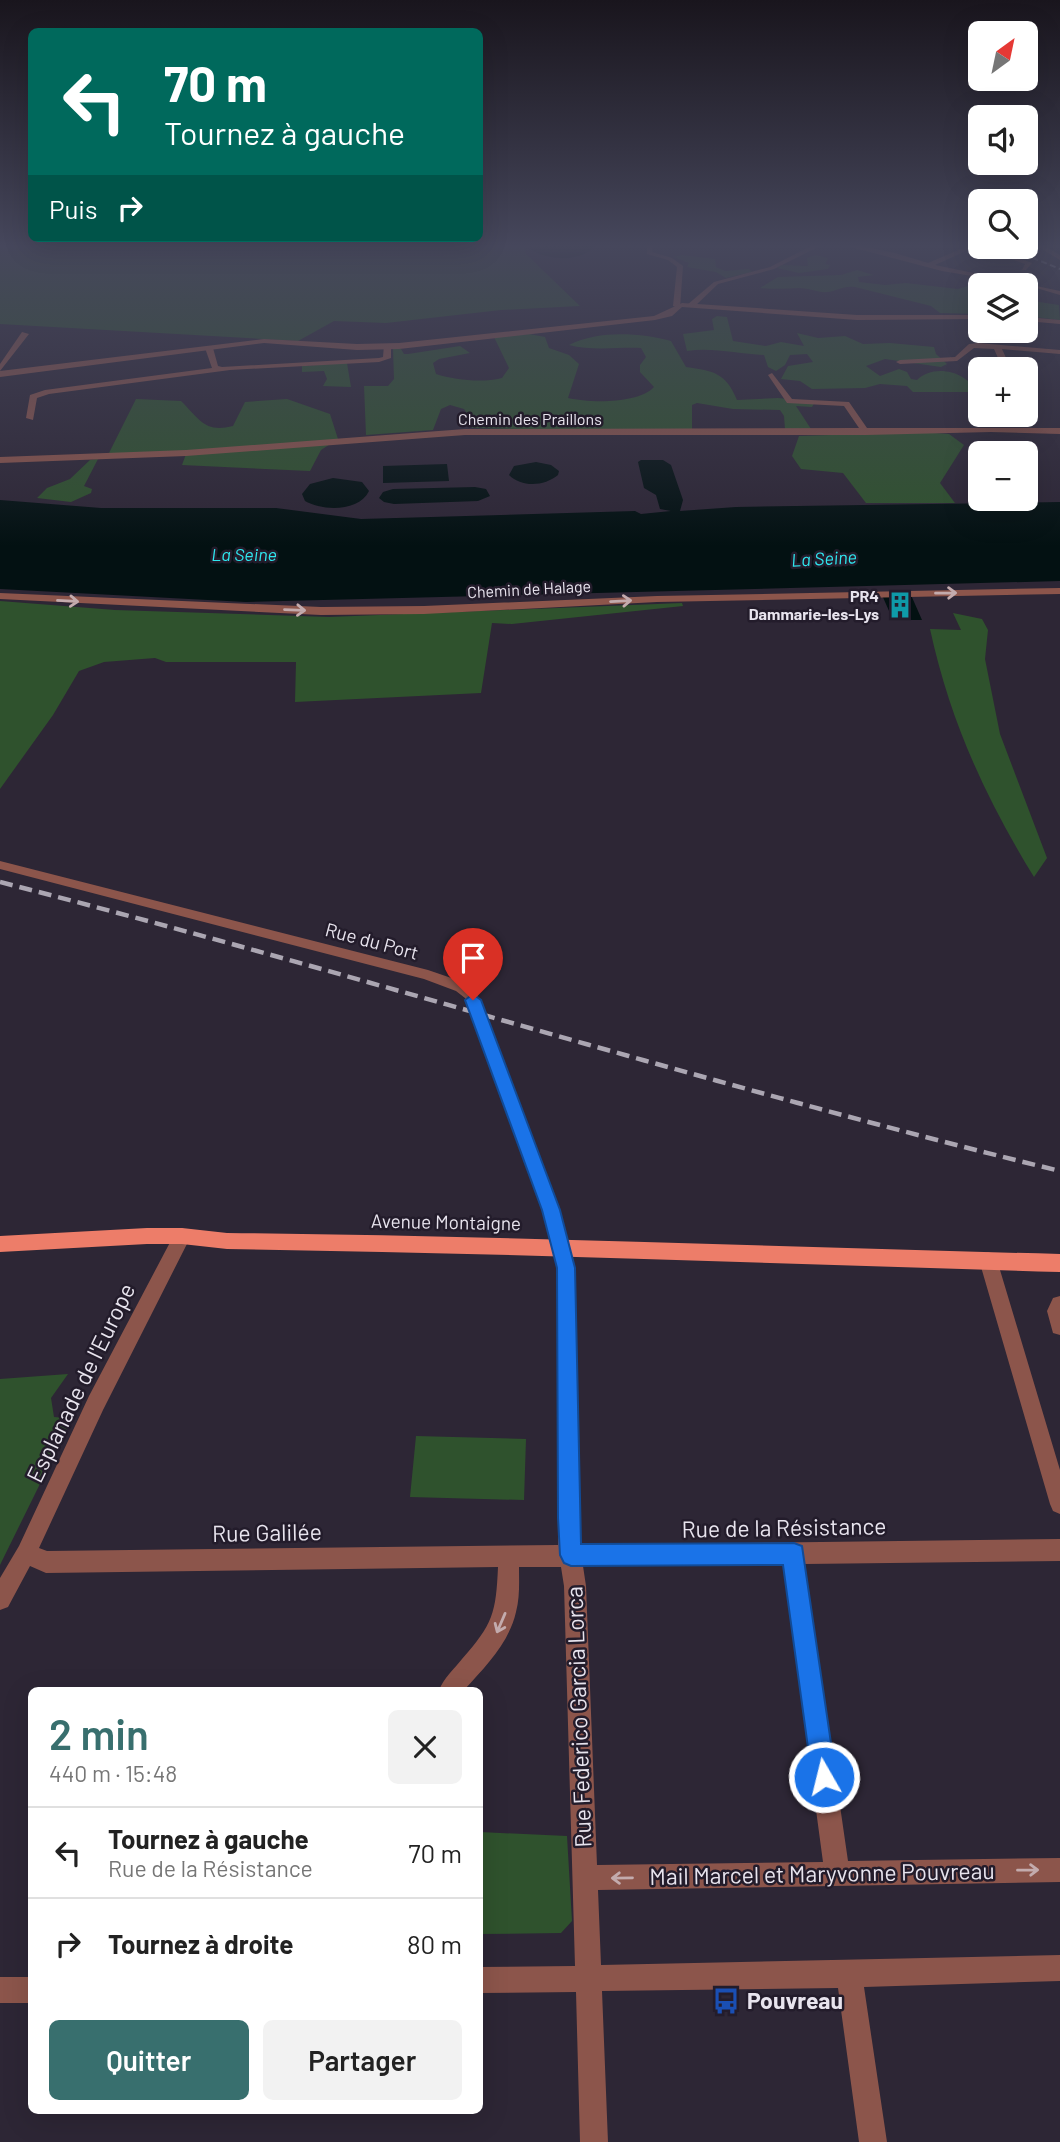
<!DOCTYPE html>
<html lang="fr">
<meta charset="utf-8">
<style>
:root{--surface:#fff;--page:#f2f2f2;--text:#222;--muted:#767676;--line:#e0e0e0;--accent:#386f6e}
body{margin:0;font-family:Barlow,sans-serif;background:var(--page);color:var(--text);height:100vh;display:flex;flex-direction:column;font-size:26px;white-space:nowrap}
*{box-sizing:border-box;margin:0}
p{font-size:23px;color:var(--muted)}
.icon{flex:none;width:38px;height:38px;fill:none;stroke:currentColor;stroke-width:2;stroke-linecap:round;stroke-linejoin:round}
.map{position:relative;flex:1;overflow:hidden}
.panel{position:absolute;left:28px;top:1687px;width:455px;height:427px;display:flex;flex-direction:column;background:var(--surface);border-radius:10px;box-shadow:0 7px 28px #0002}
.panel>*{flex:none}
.guide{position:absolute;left:28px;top:28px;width:455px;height:214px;border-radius:10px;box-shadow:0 7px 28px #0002;background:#00695c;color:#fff;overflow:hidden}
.needle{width:46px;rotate:33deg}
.controls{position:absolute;left:968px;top:21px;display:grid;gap:14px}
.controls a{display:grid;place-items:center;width:70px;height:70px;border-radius:10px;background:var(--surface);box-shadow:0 7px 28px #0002;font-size:35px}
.pin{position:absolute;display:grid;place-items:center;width:60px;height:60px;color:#fff;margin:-72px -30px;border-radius:50% 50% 50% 0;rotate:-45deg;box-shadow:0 0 7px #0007}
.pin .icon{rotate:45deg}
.me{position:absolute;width:77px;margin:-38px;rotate:352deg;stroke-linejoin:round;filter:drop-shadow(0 0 5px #0008)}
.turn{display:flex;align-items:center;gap:24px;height:147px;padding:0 21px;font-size:32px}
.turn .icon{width:91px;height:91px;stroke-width:2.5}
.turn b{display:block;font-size:49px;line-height:60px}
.then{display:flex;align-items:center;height:66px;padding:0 21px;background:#0003;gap:14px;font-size:26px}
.round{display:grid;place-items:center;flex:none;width:74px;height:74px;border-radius:10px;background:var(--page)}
.overview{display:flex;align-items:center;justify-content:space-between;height:119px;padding:0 21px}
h1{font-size:42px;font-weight:600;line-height:52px;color:var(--accent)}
.cta{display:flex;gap:14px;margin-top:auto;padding:14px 21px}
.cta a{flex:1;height:80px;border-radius:10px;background:var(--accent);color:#fff;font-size:28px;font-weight:600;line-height:80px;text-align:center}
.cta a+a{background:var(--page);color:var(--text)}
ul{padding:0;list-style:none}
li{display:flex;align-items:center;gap:21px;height:91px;padding:0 21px;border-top:2px solid var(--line)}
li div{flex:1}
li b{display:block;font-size:26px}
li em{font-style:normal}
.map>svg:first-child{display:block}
</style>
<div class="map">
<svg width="1060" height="2142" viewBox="0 0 1060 2142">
<rect width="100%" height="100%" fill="#2d2635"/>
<path fill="#2f522d" d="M0,246H527L525,253L580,306L501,310L386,323L334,321L298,341L0,324Z
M682,255L715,259L716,267L725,271L749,269L752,272L726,278L716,272L687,267L689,263L674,257Z
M816,255L828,258L825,264L830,265L828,269L799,273L777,268L782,265L808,266L807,258Z
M857,270L874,275L858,277L859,282L885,285L906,283L958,289L968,286L980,288V314L940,313L931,306L855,287C841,286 838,291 828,292C818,293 809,288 799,288C786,289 773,289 760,288L778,277L841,275Z
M1026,300L1059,305L1060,320L1026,316Z
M717,316L727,317L733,341L766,346L781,342L804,346L797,333L818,338L845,336L863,344L890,343L934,347L936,354L947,364L941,367L885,359L866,366L880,376L899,369L907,372L911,379L917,380C934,363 968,372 976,392H913L907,386L880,384L865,388L812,389L800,381L781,379L788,366L813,362L807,354L790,355L785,365L776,371L768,367L764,355C738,354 712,347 687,351L683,334L714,330L712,319Z
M529,334L545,337L549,348L569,355L579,364L568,398C590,403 638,404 654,387L640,372V365L646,357L641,348C618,347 591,351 569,345C599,330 640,333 671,341L686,367C714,371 726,373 737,400L778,398L815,402L812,407L796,406L811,429H785L784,416L780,410L733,409L697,403L692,405V432L472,428L471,419L464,409L450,405L441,409L433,430L366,435L364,386H388L394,379L393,349H401L404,354H408L460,346L470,353L439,359L433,363L436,374C455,380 482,383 502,378L509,368L494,337Z
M347,363L351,387L323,386L327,379L324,371L302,372V366Z
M136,399L181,401C200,420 205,433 233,426L245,402L287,399L330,414L338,439L321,450L310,471L182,465L186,454L107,457Z
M921,432L949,434L964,445L940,483L955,503H866L843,473L801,469L792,456L799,436Z
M98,459L84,486L92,489L91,493L71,502L37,498L47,488L70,479L90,460Z
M0,601L115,610L329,617L682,603L683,606L512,624L492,623L481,693L295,702L296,662H166L155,658L104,662L79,671L53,715L0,789Z
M953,613L982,619L988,630L985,659L1000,734L1047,858L1034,877C985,797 950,721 930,629L961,630Z
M68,1374L51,1398L54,1417L65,1418L70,1423L0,1565V1379Z
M416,1436L526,1439L524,1500L410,1497Z
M480,1832L567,1836L572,1921L561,1933L480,1934Z"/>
<path fill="#031112" d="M594,246C584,263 541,261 529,247Z
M641,460H663L671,465L683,500L680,511L736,507L1060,502V581L246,602L0,589V500L101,508H276L361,519L635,511L641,514L671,511L660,509L656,495L644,488L638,462Z
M536,462L551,465L559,471L558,475C545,486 522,488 509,475L514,466Z
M447,464L449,481L383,483V466Z
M333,478L362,482L369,491C359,512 322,511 305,501L302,494L310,484Z
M475,487L486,489L490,496L478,501L394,504L384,502L379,498L383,492L393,489Z
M882,595H911L922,620H893Z"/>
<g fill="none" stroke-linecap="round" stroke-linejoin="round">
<path fill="#8c554b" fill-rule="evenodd" d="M647,246H653L652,252L672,258L683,266L680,308L673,306L677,267L668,260L647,254Z
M811,246H820L774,269L718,284L694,307L687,305L714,282L770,267Z
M847,246H861L895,253L928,263L968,246H977L935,265L1060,291V295L1026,285L942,271Z
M1037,246H1045L1060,255V260Z
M978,247H987L1032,263L1026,270H1022L1025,264Z
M22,332L29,334L0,371V364Z
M978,343L1060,350V354L1002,349L1011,369H1003L994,349L974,348L957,361L900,364L896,362L900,360L955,357L969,344Z
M384,345L391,347V358L379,362L230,370L49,394L37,398L33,420L26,418L30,395L45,390L212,368L205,348L209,346L213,348L218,366L222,367L379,358L383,357Z
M772,373L792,399L849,402L867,428H1060V434L991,432L866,435H465L186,456L0,463V457L186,450L465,429L859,428L844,406L787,403L768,375Z
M0,861L428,970L466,983L476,991L560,1210L575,1268L580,1545L1060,1539V1561L805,1564L848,1861L1060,1858V1882L598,1890L601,1965L1060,1955V1981L864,1987L887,2142H859L838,1988L602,1991L608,2142H580L576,1992L480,1993V1967L575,1966L564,1586L561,1567H519C519,1582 520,1597 516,1612C509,1643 485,1667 464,1690H439C444,1678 454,1669 462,1659C493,1624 496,1613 498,1567L46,1573L30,1566L8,1607L0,1610V1578L19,1546L89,1396L176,1231L182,1228L188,1231L191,1236L103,1410L39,1548L47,1551L558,1545L557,1268L542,1210L465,998L456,991L424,979L0,869ZM783,1564L823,1862L597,1865L586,1586L583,1566Z
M988,1252L994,1254L997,1260L1060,1470V1514L1053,1511L1050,1504L979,1260L982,1254Z
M1060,1296V1335L1053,1333L1047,1311L1053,1298Z
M0,1977H32V2003H0Z"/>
<path fill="#8c554b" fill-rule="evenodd" d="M682,303L857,315H980V319L857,320L682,307L672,316L655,320L399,349L357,350L264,343L0,377V371L264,339L357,344L399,343L654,316Z
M1026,317L1060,320V324L1026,321Z
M1060,588V594L657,602L424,614L321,615L0,599V593L321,607L424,606L657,596Z"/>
<path fill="#ed7d69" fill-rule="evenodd" d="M147,1228H182L227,1233C505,1236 782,1247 1060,1254V1272C782,1264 505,1253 227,1249L182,1244H147L0,1252V1236Z"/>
<path stroke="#aba6b2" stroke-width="2" stroke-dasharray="6 3.5" stroke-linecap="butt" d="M1006,247L1060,269"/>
<path stroke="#aba6b2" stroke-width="4.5" stroke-dasharray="13 7" stroke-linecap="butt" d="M0,882C355,973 704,1084 1060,1171"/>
</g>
<defs><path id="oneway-shaft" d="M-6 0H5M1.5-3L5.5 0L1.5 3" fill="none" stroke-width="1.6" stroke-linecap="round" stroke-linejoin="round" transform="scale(1.75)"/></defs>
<g stroke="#c3abad">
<use href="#oneway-shaft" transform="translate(946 593) rotate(-1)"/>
<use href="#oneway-shaft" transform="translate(68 601) rotate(3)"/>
<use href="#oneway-shaft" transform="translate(621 601) rotate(-3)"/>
<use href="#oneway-shaft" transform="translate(295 610) rotate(2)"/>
<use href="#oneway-shaft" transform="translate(501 1623) rotate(113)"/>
<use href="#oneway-shaft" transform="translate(1028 1870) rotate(-1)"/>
<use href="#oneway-shaft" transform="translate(622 1878) rotate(179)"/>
</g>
<linearGradient id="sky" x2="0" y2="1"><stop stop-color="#19151d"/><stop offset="0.45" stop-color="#46475c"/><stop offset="1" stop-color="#46475c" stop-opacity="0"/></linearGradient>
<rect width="1060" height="546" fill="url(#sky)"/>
<path fill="#1a73e8" stroke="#114b97" stroke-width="2" d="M473,994L481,1000L560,1210L575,1268L581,1544L794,1543L802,1546L836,1777L832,1785L824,1789L815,1785L812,1777L783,1565L571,1566L564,1563L560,1555L558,1518L557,1268L542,1210L465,1000Z"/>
<defs>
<g id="building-bare" transform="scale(2.1)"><path d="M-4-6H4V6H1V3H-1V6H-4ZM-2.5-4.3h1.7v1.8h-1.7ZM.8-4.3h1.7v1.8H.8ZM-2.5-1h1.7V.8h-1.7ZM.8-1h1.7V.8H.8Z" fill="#0f9aa8" stroke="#231c2b" stroke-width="2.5" paint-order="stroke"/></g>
<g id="bus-bare" transform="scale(2.1)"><path d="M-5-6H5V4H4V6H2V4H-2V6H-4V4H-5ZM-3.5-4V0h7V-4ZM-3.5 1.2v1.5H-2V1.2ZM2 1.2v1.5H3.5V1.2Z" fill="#1a4fb4" stroke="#231c2b" stroke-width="2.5" paint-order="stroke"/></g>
</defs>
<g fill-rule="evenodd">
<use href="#building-bare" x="900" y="605"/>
<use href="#bus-bare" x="726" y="2001"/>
</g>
<g text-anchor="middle" stroke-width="5" stroke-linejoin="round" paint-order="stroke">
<g font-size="16" fill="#e8e4ee" stroke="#231c2b">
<text x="530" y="425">Chemin des Praillons</text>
<text transform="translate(529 589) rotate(-3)" y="6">Chemin de Halage</text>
</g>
<g font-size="16" font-weight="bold" fill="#e8e4ee" stroke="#231c2b" text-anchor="end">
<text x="879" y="602">PR4<tspan x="879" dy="18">Dammarie-les-Lys</tspan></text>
</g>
<g font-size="18" font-style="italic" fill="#2fe7ef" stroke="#231c2b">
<text x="244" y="561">La Seine</text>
<text transform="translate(824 559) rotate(-3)" y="6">La Seine</text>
</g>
<g font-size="19" fill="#e8e4ee" stroke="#231c2b">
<text transform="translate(372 941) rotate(15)" y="7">Rue du Port</text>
<text transform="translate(446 1222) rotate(1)" y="7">Avenue Montaigne</text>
</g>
<g font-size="23" fill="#e8e4ee" stroke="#231c2b">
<text transform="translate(81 1383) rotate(-64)" y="8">Esplanade de l'Europe</text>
<text transform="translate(784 1528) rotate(-1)" y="8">Rue de la Résistance</text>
<text transform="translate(267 1533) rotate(-1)" y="8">Rue Galilée</text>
<text transform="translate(579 1717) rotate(-92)" y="8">Rue Federico Garcia Lorca</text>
<text transform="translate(822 1874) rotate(-1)" y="8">Mail Marcel et Maryvonne Pouvreau</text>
</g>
<g font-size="23" font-weight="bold" fill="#e8e4ee" stroke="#231c2b" text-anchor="start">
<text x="747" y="2009">Pouvreau</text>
</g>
</g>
</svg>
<div class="controls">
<a><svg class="needle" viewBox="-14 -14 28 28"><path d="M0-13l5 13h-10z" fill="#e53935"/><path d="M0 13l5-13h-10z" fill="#767676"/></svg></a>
<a><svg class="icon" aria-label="sound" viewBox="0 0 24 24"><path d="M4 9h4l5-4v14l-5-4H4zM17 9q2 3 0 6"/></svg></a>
<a><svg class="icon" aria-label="search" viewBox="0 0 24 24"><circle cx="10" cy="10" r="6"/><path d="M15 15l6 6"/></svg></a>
<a><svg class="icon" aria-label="layers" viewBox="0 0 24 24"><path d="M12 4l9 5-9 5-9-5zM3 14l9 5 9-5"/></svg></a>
<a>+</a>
<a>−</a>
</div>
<div class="pin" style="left:473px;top:1000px;background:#d93025"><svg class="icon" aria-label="arrive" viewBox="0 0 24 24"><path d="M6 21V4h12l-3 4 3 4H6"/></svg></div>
<svg class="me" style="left:824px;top:1777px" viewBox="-20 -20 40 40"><circle r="17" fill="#1a73e8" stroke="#fff" stroke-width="3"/><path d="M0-11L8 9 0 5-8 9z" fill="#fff"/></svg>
<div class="guide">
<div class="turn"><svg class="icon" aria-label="left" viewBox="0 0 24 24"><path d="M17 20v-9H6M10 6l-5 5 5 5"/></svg><div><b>70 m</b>Tournez à gauche</div></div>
<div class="then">Puis<svg class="icon" aria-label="right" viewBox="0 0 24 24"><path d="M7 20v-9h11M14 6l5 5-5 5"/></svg></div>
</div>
<section class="panel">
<div class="overview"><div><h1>2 min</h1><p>440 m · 15:48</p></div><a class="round"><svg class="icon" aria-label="close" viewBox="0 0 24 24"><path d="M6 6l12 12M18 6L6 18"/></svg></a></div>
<ul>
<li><svg class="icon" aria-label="left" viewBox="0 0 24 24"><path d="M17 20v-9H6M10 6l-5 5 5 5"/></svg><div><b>Tournez à gauche</b><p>Rue de la Résistance</p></div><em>70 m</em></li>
<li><svg class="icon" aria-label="right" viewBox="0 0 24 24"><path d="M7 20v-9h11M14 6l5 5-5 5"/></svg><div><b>Tournez à droite</b></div><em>80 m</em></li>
</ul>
<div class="cta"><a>Quitter</a><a>Partager</a></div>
</section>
</div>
